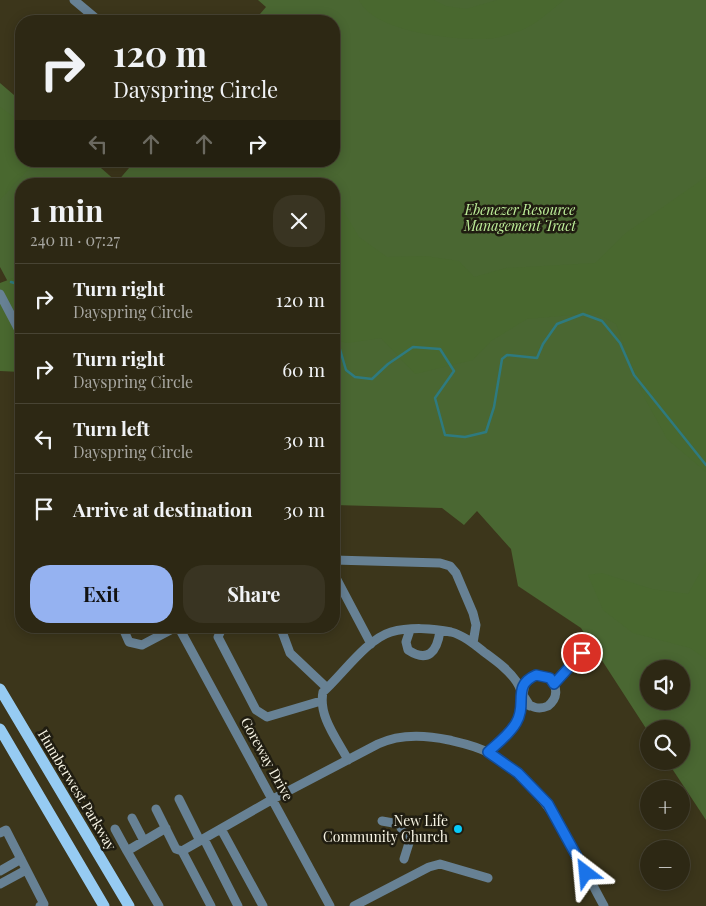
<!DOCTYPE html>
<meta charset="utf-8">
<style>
:root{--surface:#2d2814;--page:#393422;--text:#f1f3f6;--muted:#a7a6a0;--line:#484434;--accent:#95b2f1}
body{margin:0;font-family:"Playfair Display",serif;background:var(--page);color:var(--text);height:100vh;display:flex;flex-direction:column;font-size:19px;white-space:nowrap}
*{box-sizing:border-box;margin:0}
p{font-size:16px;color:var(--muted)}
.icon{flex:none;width:28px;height:28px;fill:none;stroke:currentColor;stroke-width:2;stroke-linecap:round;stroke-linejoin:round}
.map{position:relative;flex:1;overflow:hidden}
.sheet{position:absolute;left:15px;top:178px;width:325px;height:455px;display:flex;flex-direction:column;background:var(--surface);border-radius:20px;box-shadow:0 2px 12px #0003,0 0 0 1px var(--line)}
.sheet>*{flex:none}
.hud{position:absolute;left:15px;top:15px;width:325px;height:152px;border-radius:20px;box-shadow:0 2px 12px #0003,0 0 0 1px var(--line);background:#2d2814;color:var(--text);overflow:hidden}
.fabs{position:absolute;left:640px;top:660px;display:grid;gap:10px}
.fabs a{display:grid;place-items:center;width:50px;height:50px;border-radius:50%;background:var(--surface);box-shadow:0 2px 12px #0003,0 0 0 1px var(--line);font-size:25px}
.pin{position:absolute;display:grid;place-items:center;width:42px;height:42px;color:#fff;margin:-21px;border:2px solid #fff;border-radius:50%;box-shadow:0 1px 5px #0007}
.me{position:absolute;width:55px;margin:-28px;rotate:331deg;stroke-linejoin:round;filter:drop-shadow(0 0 4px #0008)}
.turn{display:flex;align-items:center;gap:18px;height:105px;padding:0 15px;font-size:22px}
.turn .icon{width:65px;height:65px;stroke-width:2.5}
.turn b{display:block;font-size:35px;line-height:42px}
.lanes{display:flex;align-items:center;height:48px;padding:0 15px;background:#0003;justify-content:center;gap:25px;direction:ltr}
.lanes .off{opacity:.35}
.round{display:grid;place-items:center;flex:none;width:52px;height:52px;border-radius:20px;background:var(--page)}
.headline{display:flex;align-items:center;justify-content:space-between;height:85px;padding:0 15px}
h1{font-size:30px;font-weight:700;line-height:38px}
.cta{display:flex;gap:10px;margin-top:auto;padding:10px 15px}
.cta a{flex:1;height:58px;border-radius:20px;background:var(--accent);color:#111;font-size:20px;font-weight:700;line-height:58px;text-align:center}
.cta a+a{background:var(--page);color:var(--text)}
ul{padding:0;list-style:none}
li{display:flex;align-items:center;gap:15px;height:70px;padding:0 15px;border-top:1px solid var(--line)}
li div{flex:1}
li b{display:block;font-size:19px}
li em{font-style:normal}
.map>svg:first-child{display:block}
</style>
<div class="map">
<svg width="706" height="906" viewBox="0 0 706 906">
<rect width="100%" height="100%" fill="#3c361b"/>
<path fill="#4a6732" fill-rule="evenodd" d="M258,0H706V820L667,761H681V729H649V733L581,628L518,586L511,549L477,511L464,525L442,508L334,505V184H21V306L0,267V83L21,101V161H93L117,182L135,161H334V21H254L266,7ZM649,669H681V701H649Z"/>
<path fill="#49682f" d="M359,0H434L446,6L466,9L497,0H564C550,11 537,24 520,31C510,34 496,39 486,39C453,40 374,32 359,0Z
M0,107L21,122V161H36L0,200Z
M706,177V472L667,439L642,393L616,324L595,313L527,319L491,341L473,360L415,374L381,338L348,343L334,340V200L338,202L359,237L387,257L425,256L459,261L474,277L506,268L595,263L626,233Z
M21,275V372L0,371V283Z
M706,562V659L690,648L633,633L603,610L588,575L602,573L652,589L688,594Z"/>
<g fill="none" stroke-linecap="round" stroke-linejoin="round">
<path stroke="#2e7a7f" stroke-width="2.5" d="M11,282L21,285
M334,329L346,370L355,377L372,379L388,364L413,347L440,349L454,371L435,398L445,435L465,437L486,432L494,407L502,359L507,355L537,358L543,344L557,324L583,314L602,321L620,343L634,375L706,465"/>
<path stroke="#678194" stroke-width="9" d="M74,0L99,21
M0,294L21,334
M334,560L440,563L450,566L456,573L473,613L476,625L473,643
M334,574L371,644
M122,626L129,642L142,645L178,626
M178,626L330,906
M223,626L218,637L256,710L267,717L321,701
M280,626L290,653L327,688
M410,630L406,642L408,650C428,663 437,652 440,631
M554,684L582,653
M521,700C531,706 537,711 548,706C558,698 558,688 550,678L536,675L525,683L523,695L530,706
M348,760C337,739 318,716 323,692C342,675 367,639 391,632C409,627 433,628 451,632C463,635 474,644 484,652C507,669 535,688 517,722C511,734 498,743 488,752
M179,799L200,841
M156,809L176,849L182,851
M132,818L144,841
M382,821L399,824L409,843L404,859
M115,829L127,851L166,828
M221,829L263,906
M0,833L6,830L44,904L40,906
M204,839L238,906
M127,851L159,906
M0,871L21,859
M0,884L26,870
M211,906L182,851L273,799L378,744C399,734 426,735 449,740C462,743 477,746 489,753C548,785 573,850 604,906
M354,906L429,867L440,864L488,878"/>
<path stroke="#96cbf2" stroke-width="11" d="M0,689L129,906
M0,729L104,906"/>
</g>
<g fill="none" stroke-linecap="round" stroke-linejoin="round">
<g stroke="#114b97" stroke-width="12">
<path id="route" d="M582,653L554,684L550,678L536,675C511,686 528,704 516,723C509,735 498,743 488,752L518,773L548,804L586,873"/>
</g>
<use href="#route" stroke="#1a73e8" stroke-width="9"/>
</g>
<circle fill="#07cbf9" stroke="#201d11" stroke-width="2" cx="458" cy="829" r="5"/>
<g text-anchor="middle" stroke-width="5" stroke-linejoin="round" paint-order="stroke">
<g font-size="14" font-style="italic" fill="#bdee99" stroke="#201d11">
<text x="520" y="215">Ebenezer Resource<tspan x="520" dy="16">Management Tract</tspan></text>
</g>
<g font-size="14" fill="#f8f5e5" stroke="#201d11">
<text transform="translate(267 759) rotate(61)" y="5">Goreway Drive</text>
<text transform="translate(77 790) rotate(59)" y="5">Humberwest Parkway</text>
</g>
<g font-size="14" fill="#f8f5e5" stroke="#201d11" text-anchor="end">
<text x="448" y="826">New Life<tspan x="448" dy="16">Community Church</tspan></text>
</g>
</g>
</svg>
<div class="fabs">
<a><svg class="icon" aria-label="sound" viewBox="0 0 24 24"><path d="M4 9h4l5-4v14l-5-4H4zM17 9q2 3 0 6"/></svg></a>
<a><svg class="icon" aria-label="search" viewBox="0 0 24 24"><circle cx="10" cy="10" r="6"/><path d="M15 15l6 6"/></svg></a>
<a>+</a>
<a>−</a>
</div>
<div class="pin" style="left:582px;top:653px;background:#d93025"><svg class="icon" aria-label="arrive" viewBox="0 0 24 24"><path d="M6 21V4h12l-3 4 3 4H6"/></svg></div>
<svg class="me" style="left:586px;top:873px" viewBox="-20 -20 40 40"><path d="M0-17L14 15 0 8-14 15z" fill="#1a73e8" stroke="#fff" stroke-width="4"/></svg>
<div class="hud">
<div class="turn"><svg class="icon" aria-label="right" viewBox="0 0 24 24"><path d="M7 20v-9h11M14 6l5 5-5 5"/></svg><div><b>120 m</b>Dayspring Circle</div></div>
<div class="lanes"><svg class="icon off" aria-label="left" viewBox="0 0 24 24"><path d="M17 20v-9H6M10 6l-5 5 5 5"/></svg><svg class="icon off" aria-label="ahead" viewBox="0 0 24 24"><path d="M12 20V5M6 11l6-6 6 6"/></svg><svg class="icon off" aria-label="ahead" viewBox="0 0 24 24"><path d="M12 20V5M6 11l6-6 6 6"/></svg><svg class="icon" aria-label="right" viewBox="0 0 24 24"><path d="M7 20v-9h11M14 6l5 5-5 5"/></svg></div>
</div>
<section class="sheet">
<div class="headline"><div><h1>1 min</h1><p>240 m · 07:27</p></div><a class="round"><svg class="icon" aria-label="close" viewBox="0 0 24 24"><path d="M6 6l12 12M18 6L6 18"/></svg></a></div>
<ul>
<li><svg class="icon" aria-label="right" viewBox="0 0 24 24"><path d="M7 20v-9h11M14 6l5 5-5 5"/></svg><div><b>Turn right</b><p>Dayspring Circle</p></div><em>120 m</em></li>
<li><svg class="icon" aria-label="right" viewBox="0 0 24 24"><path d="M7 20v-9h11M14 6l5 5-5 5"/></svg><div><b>Turn right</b><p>Dayspring Circle</p></div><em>60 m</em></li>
<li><svg class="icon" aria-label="left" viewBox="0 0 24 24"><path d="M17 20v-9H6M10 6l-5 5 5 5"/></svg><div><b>Turn left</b><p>Dayspring Circle</p></div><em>30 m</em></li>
<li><svg class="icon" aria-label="arrive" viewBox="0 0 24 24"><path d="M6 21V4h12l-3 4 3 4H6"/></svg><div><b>Arrive at destination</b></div><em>30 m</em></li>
</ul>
<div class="cta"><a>Exit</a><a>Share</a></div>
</section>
</div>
